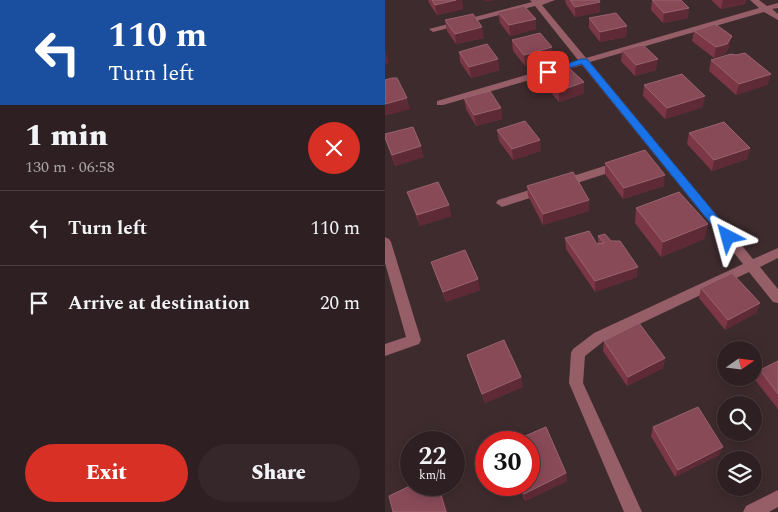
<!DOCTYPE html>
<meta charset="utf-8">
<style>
:root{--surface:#2e2022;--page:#36282a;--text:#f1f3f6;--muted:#a7a3a5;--line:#493e40;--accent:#d93025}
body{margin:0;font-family:Spectral,serif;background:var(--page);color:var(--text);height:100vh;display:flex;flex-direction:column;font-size:19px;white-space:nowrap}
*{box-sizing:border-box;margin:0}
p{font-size:16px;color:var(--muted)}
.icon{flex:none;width:28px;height:28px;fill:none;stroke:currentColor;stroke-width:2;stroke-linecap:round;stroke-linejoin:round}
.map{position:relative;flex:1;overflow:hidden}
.drawer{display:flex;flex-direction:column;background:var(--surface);width:385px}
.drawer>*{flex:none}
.top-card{background:#1a4fa0;color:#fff;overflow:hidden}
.needle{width:32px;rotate:76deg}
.tools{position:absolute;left:332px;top:341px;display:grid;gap:10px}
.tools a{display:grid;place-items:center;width:45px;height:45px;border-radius:50%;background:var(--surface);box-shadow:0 2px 12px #0003,0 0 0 1px var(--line);font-size:25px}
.speed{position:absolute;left:15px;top:431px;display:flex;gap:10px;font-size:25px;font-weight:700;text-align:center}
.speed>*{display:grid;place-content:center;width:65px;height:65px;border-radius:50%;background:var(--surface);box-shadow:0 2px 12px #0003,0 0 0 1px var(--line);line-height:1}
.speed small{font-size:12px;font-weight:400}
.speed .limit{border:8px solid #d22;background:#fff;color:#111}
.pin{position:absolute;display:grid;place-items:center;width:42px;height:42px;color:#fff;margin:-21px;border-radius:10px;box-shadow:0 2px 8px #0006}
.me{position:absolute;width:55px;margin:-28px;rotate:321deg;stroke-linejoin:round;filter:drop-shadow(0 0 4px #0008)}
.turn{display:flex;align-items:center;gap:18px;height:105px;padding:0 25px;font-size:22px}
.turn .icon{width:65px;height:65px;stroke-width:2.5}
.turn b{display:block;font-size:35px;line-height:42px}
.round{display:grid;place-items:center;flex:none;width:52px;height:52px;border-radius:26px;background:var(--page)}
.overview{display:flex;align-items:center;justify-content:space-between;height:85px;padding:0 25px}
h1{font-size:30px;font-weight:800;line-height:38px}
.action{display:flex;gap:10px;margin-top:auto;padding:10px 25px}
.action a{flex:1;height:58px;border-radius:30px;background:var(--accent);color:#fff;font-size:20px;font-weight:800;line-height:58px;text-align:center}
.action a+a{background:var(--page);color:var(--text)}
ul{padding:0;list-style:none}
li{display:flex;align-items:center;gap:15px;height:75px;padding:0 25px;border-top:1px solid var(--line)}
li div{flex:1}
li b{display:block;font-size:19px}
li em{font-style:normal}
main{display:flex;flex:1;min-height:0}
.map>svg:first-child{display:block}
</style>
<main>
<section class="drawer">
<div class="top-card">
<div class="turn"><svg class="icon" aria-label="left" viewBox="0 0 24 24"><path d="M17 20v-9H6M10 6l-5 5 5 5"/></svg><div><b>110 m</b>Turn left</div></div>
</div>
<div class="overview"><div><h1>1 min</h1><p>130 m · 06:58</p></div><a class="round" style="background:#d93025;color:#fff"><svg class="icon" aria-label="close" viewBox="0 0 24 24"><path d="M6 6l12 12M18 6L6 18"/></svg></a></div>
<ul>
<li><svg class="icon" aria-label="left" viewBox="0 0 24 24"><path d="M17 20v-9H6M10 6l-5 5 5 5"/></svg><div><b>Turn left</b></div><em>110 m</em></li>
<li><svg class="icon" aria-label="arrive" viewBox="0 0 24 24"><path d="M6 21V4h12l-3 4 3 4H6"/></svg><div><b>Arrive at destination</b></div><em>20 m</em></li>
</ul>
<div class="action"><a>Exit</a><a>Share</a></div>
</section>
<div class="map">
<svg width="393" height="512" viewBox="0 0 393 512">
<rect width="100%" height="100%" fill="#3e2b2e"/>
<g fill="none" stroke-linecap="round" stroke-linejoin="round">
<path fill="#965e67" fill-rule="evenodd" d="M145,0H170L157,5L201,58L374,8L365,0H374L382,6L393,3V8L387,9L393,14V20L379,12L205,62L368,259L393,248V258L375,267L393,289V303L388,302L364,272L219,341L200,356L198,383L257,512H239L184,383L186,353L188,349L209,333L358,264L197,65L58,105H52V101L193,60L150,6L48,32L44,29L147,2Z
M235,161L239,162L240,165L239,168L117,207L111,203L113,200Z
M0,237L4,239L6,242L36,340L34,344L0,356V344L21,337L0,263Z
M393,490V507L384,512H358L361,506Z"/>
</g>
<path fill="#7c3746" d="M43,0H77L78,9L52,15L44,3Z
M180,0H214L215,12L190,17L181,4Z
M267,0L303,18L278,23L266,10Z
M326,0H361L360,4L336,9Z
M113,12L151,19V29L125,36L115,23Z
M204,18L242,26L241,37L215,42L204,28Z
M60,20L99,38L71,44L62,31Z
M309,31L344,47L340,54L329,58L307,41Z
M127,40L167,47L168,58L140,66L128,51Z
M237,50L271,70L250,76L236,61Z
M74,52L115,70L86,78L75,62Z
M351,55L386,74L382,85L351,95L324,71L326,60Z
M160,75L199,93L174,102L160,86Z
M259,85L318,107L280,119L258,96Z
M79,98L116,108L117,119L91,126L81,109Z
M112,130L156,151L128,160L114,141Z
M304,133L365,148L362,159L327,171L302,144Z
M0,138L39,157L10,166Z
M220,163L279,186L238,199L220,174Z
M142,186L204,211L158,225L143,196Z
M22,192L64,205L66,216L35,226Z
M251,208L323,224L319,239L276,257L250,223Z
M213,236L252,277L210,292L181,249L180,238L212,244H213Z
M46,262L95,290L61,302Z
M316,288L375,303L371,313L340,330L314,298Z
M219,341L280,358L278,368L242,386L218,351Z
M82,355L138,387L100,403L85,365Z
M393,361V409L370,380L375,370Z
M268,427L334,455L290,477L266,436Z
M181,473L182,481L140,501L134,485H144Z"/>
<path fill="#5e2a35" d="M71,0H77L78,9L52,15L50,5Z
M100,0H111L100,2Z
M338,0H361L360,4L336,9Z
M215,2V12L190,17V7Z
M304,8L303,18L278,23L279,13Z
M151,19V29L125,36L124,25Z
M242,26L241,37L215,42V32Z
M97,27L99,38L71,44L70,34Z
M347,36L344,47L340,54L329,58L331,47Z
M167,47L168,58L140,66L139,55Z
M0,53H1L4,63L0,64Z
M113,59L115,70L86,78L84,67Z
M273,59L271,70L250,76L251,65Z
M386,74L382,85L351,95L354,84Z
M199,82V93L174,102V91Z
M320,96L318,107L280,119L282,108Z
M22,98L25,109L0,116V104Z
M116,108L117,119L91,126L89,115Z
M155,140L156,151L128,160L127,149Z
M36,146L39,157L10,166L7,155Z
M365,148L362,159L327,171L329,160Z
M280,175L279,186L238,199L239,188Z
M204,200V211L158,225V214Z
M64,205L66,216L35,226L32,215Z
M323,224L319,239L276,257L278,242Z
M253,267L252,277L210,292V281Z
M93,279L95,290L61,302L58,292Z
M375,303L371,313L340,330L343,320Z
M280,358L278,368L242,386L243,377Z
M136,377L138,387L100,403L97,394Z
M338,447L334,455L290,477L293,470Z
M181,473L182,481L140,501L139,494Z
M53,485H54L63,512H61Z"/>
<path fill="#894a58" stroke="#99636e" d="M47,0H71L50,5Z
M185,0H214L215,2L190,7Z
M267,0H296L304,8L279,13Z
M139,6L151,19L124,25L113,12Z
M231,13L242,26L215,32L204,18Z
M88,14L97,27L70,34L60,20Z
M330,24L347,36L342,44L331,47L309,31Z
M155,33L167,47L139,55L127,40Z
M102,44L113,59L84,67L74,52Z
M258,45L273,59L251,65L237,50Z
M360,53L386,74L354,84L326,60L346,54L351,55Z
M184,68L199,82L174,91L160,75Z
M297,74L320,96L282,108L259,85Z
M7,78H12L22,98L0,104V80Z
M105,91L116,108L89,115L79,98Z
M140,121L155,140L127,149L112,130Z
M339,122L365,148L329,160L304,133Z
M28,127L36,146L7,155L0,138V134Z
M260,150L280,175L239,188L220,163Z
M188,172L204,200L158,214L142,186Z
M53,182L64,205L32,215L22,192Z
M294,192L323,224L278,242L251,208Z
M204,231L212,244L219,243L213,236L220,234L226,241H235L253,267L210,281L180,238Z
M80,250L93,279L58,292L46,262Z
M347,273L375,303L343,320L316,288Z
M254,323L280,358L243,377L219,341Z
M119,340L136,377L97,394L82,355Z
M393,361V394L375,370Z
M313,407L338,447L293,470L268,427Z
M161,427L181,473L139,494L135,485H144V442H126Z
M27,485H53L61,512H8L4,496Z"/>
<path fill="#1a73e8" stroke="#114b97" d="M196,59H202L347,234L349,237L347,240H339L197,64L163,74L159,72Z"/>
</svg>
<div class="tools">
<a><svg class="needle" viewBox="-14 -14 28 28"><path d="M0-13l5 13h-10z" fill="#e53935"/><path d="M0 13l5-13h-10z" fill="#a7a3a5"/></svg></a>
<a><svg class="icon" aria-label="search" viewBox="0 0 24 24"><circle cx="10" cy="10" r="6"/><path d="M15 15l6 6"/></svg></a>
<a><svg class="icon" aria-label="layers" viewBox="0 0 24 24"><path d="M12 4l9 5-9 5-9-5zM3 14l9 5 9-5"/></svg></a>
</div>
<div class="speed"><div>22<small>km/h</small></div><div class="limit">30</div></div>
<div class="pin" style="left:163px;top:72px;background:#d93025"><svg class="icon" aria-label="arrive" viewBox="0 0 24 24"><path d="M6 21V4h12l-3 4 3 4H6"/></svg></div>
<svg class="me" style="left:343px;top:237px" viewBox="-20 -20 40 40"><path d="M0-17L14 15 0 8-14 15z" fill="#1a73e8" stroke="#fff" stroke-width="4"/></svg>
</div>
</main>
